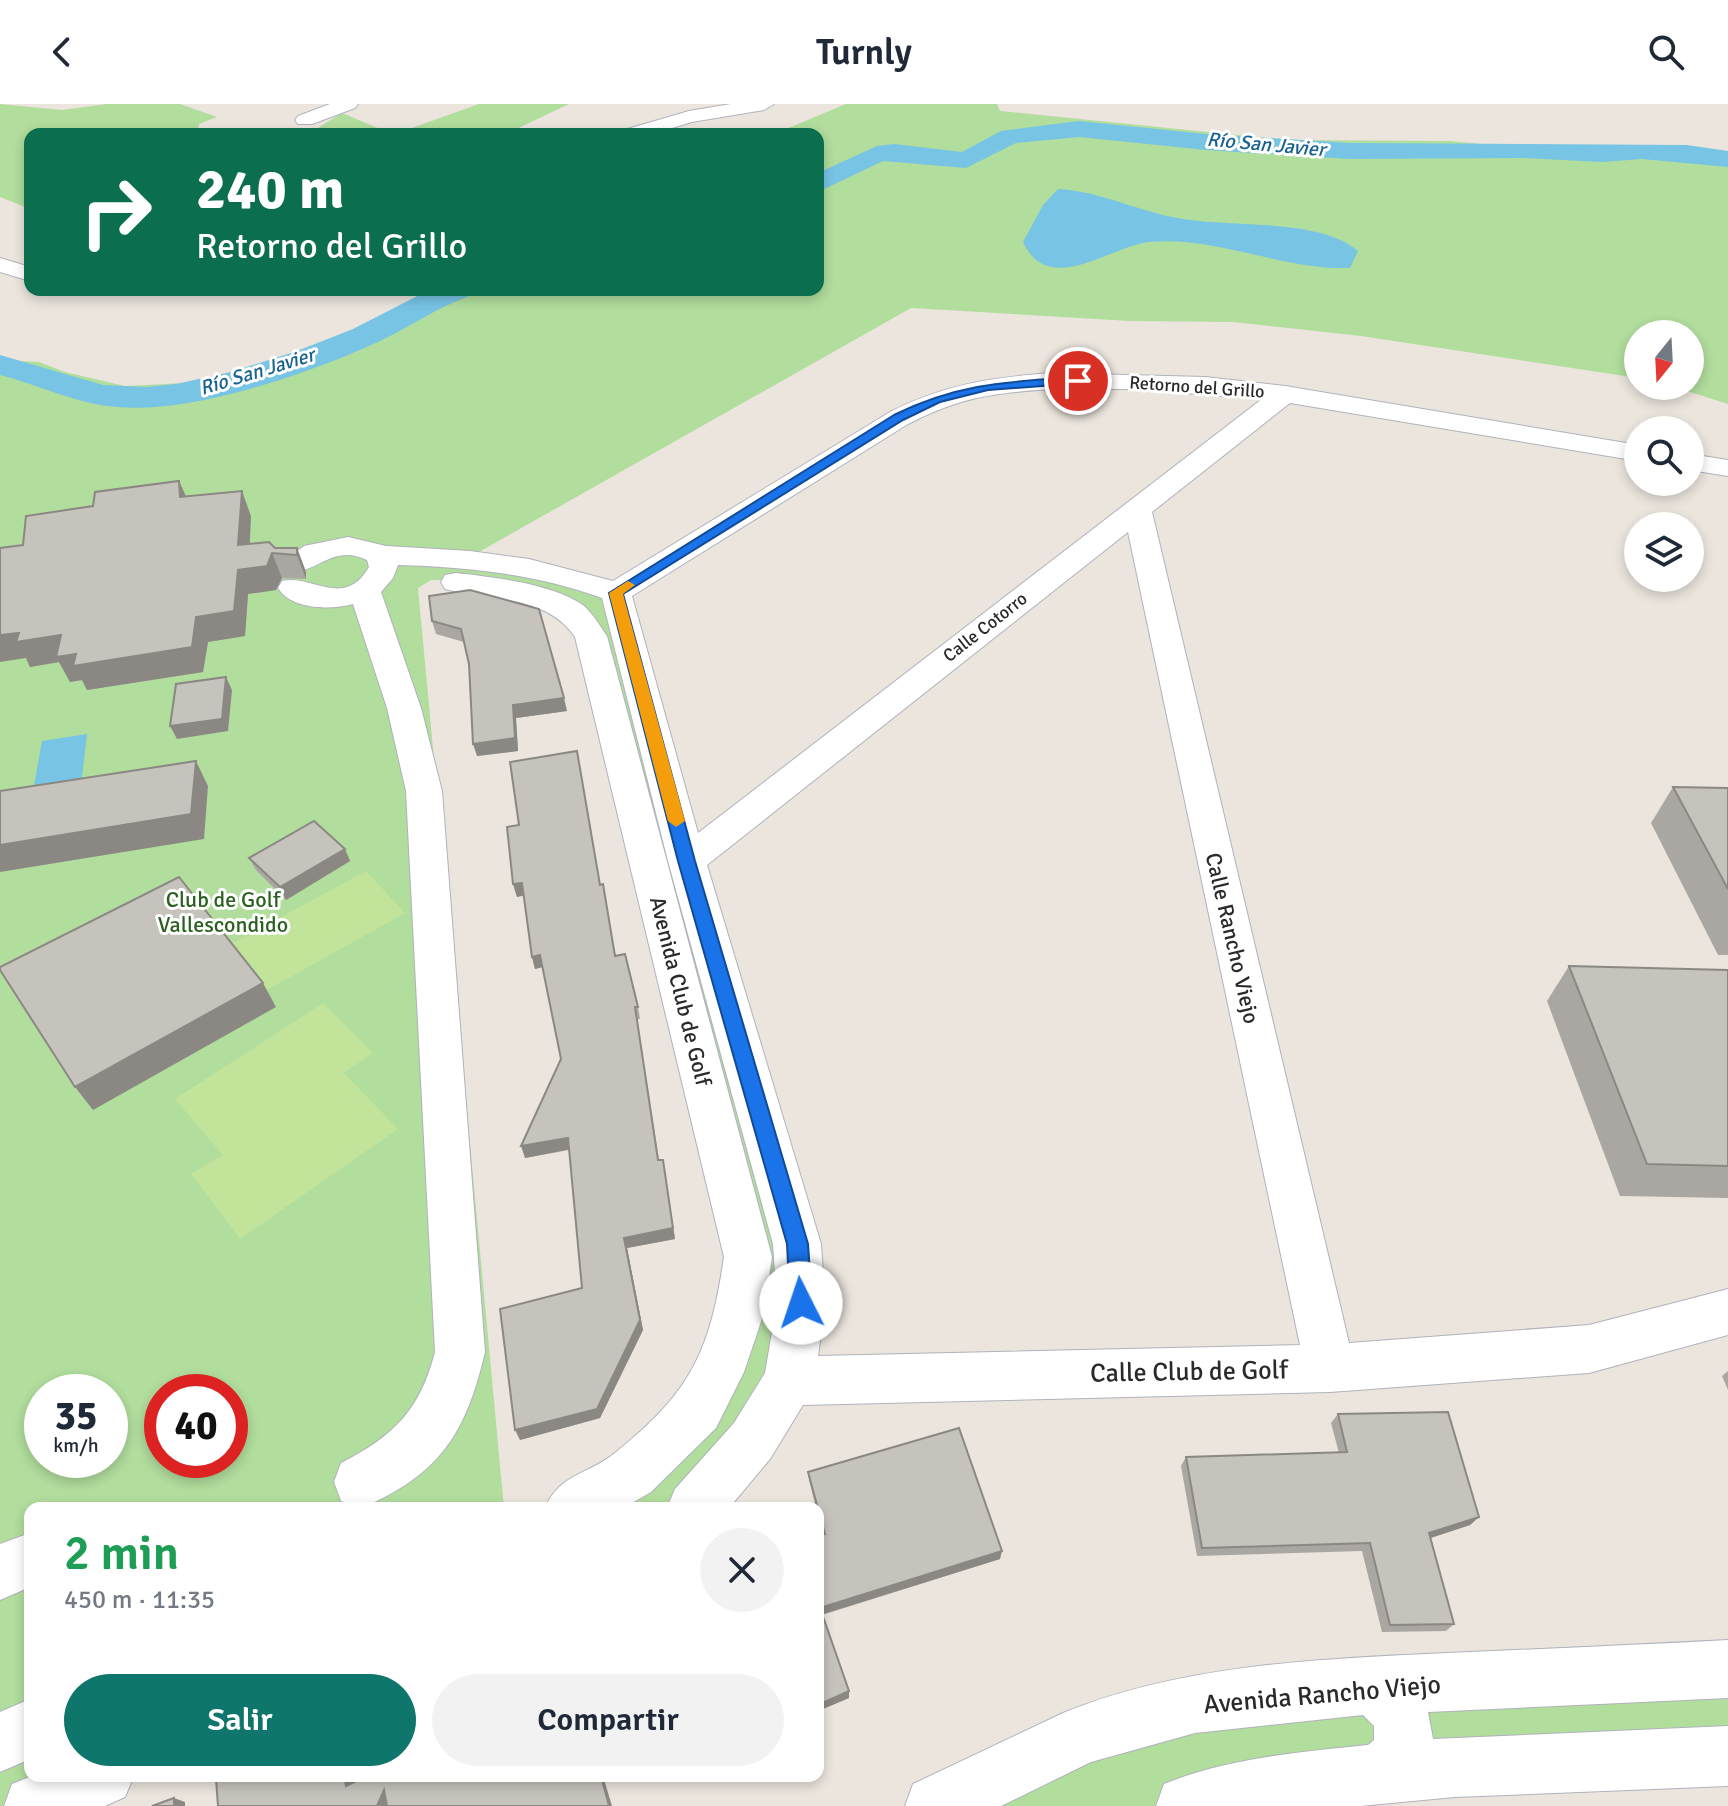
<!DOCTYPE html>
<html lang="es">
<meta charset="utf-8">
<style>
:root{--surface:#fff;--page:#f2f2f3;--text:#1f2937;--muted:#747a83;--accent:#0f766e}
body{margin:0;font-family:Signika,sans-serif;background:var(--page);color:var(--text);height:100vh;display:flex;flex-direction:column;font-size:30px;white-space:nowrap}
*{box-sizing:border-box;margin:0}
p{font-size:26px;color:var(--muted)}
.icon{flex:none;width:44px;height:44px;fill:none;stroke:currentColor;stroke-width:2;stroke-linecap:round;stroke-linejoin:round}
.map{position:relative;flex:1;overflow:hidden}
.side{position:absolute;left:24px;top:1398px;width:800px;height:280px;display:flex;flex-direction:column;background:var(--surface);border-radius:16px;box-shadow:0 4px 12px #0003}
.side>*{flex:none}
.top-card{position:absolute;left:24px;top:24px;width:800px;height:168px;border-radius:16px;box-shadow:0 4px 12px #0003;background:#0b6e4f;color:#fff;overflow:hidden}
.needle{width:52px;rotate:198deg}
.buttons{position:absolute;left:1624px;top:216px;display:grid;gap:16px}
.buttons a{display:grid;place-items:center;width:80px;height:80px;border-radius:50%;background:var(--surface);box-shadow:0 4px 12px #0003;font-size:40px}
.speed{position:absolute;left:24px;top:1270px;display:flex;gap:16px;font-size:40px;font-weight:700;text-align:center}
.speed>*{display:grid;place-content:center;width:104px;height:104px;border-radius:50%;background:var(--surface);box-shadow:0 4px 12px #0003;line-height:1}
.speed small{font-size:20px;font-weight:400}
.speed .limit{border:12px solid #d22;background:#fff;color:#111}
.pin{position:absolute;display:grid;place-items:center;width:68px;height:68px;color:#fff;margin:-34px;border:4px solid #fff;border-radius:50%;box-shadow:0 2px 8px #0007}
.me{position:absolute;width:88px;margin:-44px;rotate:356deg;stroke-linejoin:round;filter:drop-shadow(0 0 6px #0008)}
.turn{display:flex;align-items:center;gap:28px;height:168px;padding:0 40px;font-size:36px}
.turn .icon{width:104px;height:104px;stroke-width:2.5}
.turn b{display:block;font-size:56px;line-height:68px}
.round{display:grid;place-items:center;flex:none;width:84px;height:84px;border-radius:42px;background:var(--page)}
.overview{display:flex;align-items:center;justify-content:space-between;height:136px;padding:0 40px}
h1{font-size:48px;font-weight:600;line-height:60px;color:#1e9e55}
.action{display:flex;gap:16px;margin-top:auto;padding:16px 40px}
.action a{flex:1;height:92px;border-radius:48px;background:var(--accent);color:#fff;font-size:32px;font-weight:600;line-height:92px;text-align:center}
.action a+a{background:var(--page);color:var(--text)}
header{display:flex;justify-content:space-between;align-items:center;height:104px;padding:0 40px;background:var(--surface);font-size:36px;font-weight:600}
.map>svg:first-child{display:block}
</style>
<header><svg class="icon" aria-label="back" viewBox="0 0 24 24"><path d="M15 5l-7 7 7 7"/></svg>Turnly<svg class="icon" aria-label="search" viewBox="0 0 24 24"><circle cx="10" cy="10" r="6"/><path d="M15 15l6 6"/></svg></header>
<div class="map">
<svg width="1728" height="1702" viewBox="0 0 1728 1702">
<rect width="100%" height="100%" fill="#ebe5dd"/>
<path fill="#b1dd9d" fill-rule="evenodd" d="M0,0L62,6L107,0H180L217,13L199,20L197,30H30V105L0,93Z
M479,0H569L506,30H395Z
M846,0H997L1000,7L1286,36L1449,37L1526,44L1662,41L1728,48V300L1671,282H1690V230H1638V274L1361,232L1233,218L1130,217L911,204L470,453L616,489L797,1140L789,1277L694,1404H572L632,1369L740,1209L572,508L443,476H431L418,484L504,1404H30V1672H104L34,1702H0V256L39,258L65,268L125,282L203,278L296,250L362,223L437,186H818V30H774ZM42,1288H110V1356H42ZM162,1288H230V1356H162Z
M342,9L392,30H308Z
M1728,1565V1652L1361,1669L1367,1702H935L1084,1630Z"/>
<path fill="#c2e39a" d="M366,767L405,809L262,889L226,843Z
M323,899L373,949L344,969L398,1025L240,1135L191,1070L223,1051L175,995Z"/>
<path fill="#78c4e5" d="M1058,85C1098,87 1133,105 1172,113C1225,125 1317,112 1358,147L1350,164C1281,166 1218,132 1149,138C1110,142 1049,194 1023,138L1043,101Z
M87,630L80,690L31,698L42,637Z"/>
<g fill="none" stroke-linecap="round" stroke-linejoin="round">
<path fill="#78c4e5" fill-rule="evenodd" d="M1079,17L1206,30L1350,39L1687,41L1728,47V63L1642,55L1602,58L1523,54L1350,55L1206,46L1079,33L1016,39L966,64L883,57L818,88V69L877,42L894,40L962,48L1001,27Z
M429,186H471L467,193C436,204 410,223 380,237C311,269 193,310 117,303C77,300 39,281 0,271V251L103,281L146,283L176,280L231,268L297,247L353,225Z"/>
<g stroke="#b0b2bc" stroke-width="2">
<path id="minor" d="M330,0H358L355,4L312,20H298L295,16L298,12Z
M731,0H774L764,6L692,18L652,30H621L624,26L689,7Z
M0,154L30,163V177L0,168Z
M114,186H152L148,191H118Z
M1051,269L1205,273L1285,282L1638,341V357L1290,299L1152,408L1349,1239L1589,1221L1728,1185V1231L1589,1269L1330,1288L803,1301L770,1355L729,1404H667L675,1385L734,1319L765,1269L777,1199L773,1140L668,757L602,494C536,470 468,463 398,461L393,474L381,488L421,604L442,687L485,1248C466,1329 440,1371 361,1404L341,1397L334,1378L341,1359C394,1332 420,1306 435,1248L406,687L387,604L353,500C330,506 292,506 278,484L282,477C312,470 344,506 369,463L367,456C330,438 316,474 285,466L281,460L304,442L348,433L386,442L470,447L529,455L613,477L890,308C946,280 989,274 1051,269ZM1051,285H1132L1262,295L698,729L632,492L908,320C960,293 994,289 1051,285ZM1128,428L1300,1241L818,1252L825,1199L821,1140L707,761Z
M1690,350L1728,356V372L1690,366Z
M456,469C492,473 555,480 584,502C593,510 600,522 607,532L772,1153L764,1209L744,1268L716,1324L651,1388L623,1404H545C560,1369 588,1371 615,1349C691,1288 710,1248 724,1153L575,533C547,491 489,496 445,485L441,478L445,471Z
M30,1429V1483L0,1496V1440Z
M1728,1536V1594L1428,1608L1433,1635L1728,1622V1682L1455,1693L1360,1702H1156L1164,1680C1227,1654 1301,1648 1368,1641L1374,1636V1622L1363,1611L1195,1629L1091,1658L1001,1702H905L913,1680L1063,1609C1183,1560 1320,1555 1447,1549C1541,1545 1634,1541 1728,1536Z
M30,1595V1655L0,1668V1608Z
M32,1672H134L125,1693L105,1702H4L12,1680Z"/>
</g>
<use href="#minor" fill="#fff" fill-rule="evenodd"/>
</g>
<path fill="#aaa7a2" d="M186,393L251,412L250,440L275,444H297L306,468V475L282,474L276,486L248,490L245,532L208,538L203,568L87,586L82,576L70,578L59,558L30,563L26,554L23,441Z
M429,492L567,607L516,614L518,647L477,652L469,560L464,538L436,530L432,517Z
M1673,683L1728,684V851H1718L1651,719Z
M345,745L350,757L286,796L256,766L249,754Z
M513,780L600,781L616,852L638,903L640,915H637L659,1056H663L665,1067L675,1135L627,1144L643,1226L600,1314L520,1336L582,1184L569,1046L525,1054L561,955L542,863L535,865L532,853L524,791L517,793Z
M1569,862L1728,866V1094L1620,1092L1547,897Z
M1728,1267V1286L1722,1272Z
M1338,1310L1479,1413L1470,1421L1431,1434L1454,1520L1446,1527L1382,1528L1362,1447L1197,1452L1181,1362L1186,1353L1339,1349L1331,1319Z
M808,1368L1000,1455L822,1511L849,1587V1594L818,1607V1432L823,1430L818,1410V1404H816L809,1376Z"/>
<path fill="#8b8884" d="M179,377L190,401L180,393Z
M242,387L251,412L248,464L272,449L282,474L276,486L248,490L245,532L208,538L203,568L87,586L82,576L70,578L59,558L30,563L26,554L0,558V531L19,529L238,441Z
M297,444L306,468V475L297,451Z
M226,573L232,586L228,627L177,635L170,622Z
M564,594L567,607L516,614L518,647L477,652L473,640L513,601Z
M196,657L208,682L204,735L0,768V741Z
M345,745L350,757L286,796L280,783Z
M522,779L526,791L517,793L513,780Z
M540,851L543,863L535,865L532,853Z
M263,879L276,903L93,1006L75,983Z
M568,1034L571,1045L525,1054L521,1042Z
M663,1056L675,1135L627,1144L643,1226L600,1314L520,1336L515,1326L624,1134Z
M1479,1413L1470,1421L1421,1437L1429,1429Z
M1002,1447L1000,1455L820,1511V1504Z
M849,1587V1594L818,1607V1601Z
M344,1672H352L354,1687L346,1682Z
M601,1672H603L612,1702H609Z
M384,1686L387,1702H377Z
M174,1694L185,1698V1702H174Z"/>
<path fill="#c6c2bc" stroke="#8b8884" stroke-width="2" d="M179,377L180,393L242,387L238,441L269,438L275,444H297V451L272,449L267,462L238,466L234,507L196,513L192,543L73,562L76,550L56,553L61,531L16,538L19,529L0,531V444L23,441L26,412L93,402L95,388Z
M470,486L539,505L564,594L513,601L515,634L473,640L469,560L461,525L432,517L429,492Z
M226,573L222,615L170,622L176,580Z
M577,647L600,781L603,780L615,852L625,850L638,903H635L658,1056H663L673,1124L624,1134L640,1216L597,1305L515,1326L500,1205L582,1184L568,1034L521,1042L561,955L540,851L532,853L522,779L513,780L507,723L519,721L510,658Z
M196,657L191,710L0,741V687Z
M1673,683L1728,684V785Z
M314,717L345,745L280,783L249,754Z
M179,773L263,879L75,983L0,866V863Z
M1569,862L1728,866V1062L1647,1060Z
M1448,1308L1479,1413L1429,1429L1454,1520L1390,1521L1370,1439L1202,1444L1186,1353L1347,1348L1338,1310Z
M959,1324L1002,1447L820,1504L849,1587L818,1601V1432L825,1430L808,1368Z
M225,1672H344L346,1682L367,1672H601L609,1702H387L384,1686L377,1702H218L216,1675Z
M174,1694V1702H152Z"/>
<path fill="#1a73e8" stroke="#114b97" stroke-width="2" d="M1078,273L1084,277L1082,279L988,286L940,298L903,316L623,490L695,757L808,1140L812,1199L809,1206L801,1209L794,1206L790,1199L787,1140L678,757L609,489L894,311C959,279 1007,278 1078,273Z"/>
<path fill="#f59e0b" d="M628,477L635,481L623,490L685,717L676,723L668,717L609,489Z"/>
<g text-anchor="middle" stroke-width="6" stroke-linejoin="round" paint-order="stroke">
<g font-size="18" fill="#2a2a2a" stroke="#fff">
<text transform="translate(1197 283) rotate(4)" y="6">Retorno del Grillo</text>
<text transform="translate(985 523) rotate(-38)" y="6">Calle Cotorro</text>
</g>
<g font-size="20" font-style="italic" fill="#18628f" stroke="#fff">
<text transform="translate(1266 40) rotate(5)" y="7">Río San Javier</text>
<text transform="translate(257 267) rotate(-17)" y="7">Río San Javier</text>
</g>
<g font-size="22" fill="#2b6120" stroke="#fff">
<text x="223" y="803">Club de Golf<tspan x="223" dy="25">Vallescondido</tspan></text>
</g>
<g font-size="22" fill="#2a2a2a" stroke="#fff">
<text transform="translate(1233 834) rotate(77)" y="8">Calle Rancho Viejo</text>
<text transform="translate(681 887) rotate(76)" y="8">Avenida Club de Golf</text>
</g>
<g font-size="26" fill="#2a2a2a" stroke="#fff">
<text transform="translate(1189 1267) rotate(-1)" y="9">Calle Club de Golf</text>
<text transform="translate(1322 1590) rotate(-5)" y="9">Avenida Rancho Viejo</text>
</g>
</g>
</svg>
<div class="buttons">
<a><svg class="needle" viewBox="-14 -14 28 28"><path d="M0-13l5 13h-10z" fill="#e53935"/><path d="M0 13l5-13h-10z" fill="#747a83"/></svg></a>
<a><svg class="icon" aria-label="search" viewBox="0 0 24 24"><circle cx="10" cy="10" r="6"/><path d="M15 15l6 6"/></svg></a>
<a><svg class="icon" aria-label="layers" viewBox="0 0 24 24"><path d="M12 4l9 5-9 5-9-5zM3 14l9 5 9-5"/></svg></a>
</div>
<div class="speed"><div>35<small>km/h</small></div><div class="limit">40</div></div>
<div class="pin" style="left:1078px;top:277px;background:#d93025"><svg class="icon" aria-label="arrive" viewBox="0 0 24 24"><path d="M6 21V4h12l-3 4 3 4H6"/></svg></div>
<svg class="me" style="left:801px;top:1199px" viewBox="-20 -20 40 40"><circle r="19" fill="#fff"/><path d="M0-13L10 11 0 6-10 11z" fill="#1a73e8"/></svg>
<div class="top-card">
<div class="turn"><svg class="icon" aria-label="right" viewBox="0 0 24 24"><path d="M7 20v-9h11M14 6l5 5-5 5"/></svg><div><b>240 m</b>Retorno del Grillo</div></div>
</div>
<section class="side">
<div class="overview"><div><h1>2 min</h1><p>450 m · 11:35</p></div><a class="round"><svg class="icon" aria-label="close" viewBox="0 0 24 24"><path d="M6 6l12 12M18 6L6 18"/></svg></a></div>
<div class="action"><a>Salir</a><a>Compartir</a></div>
</section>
</div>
